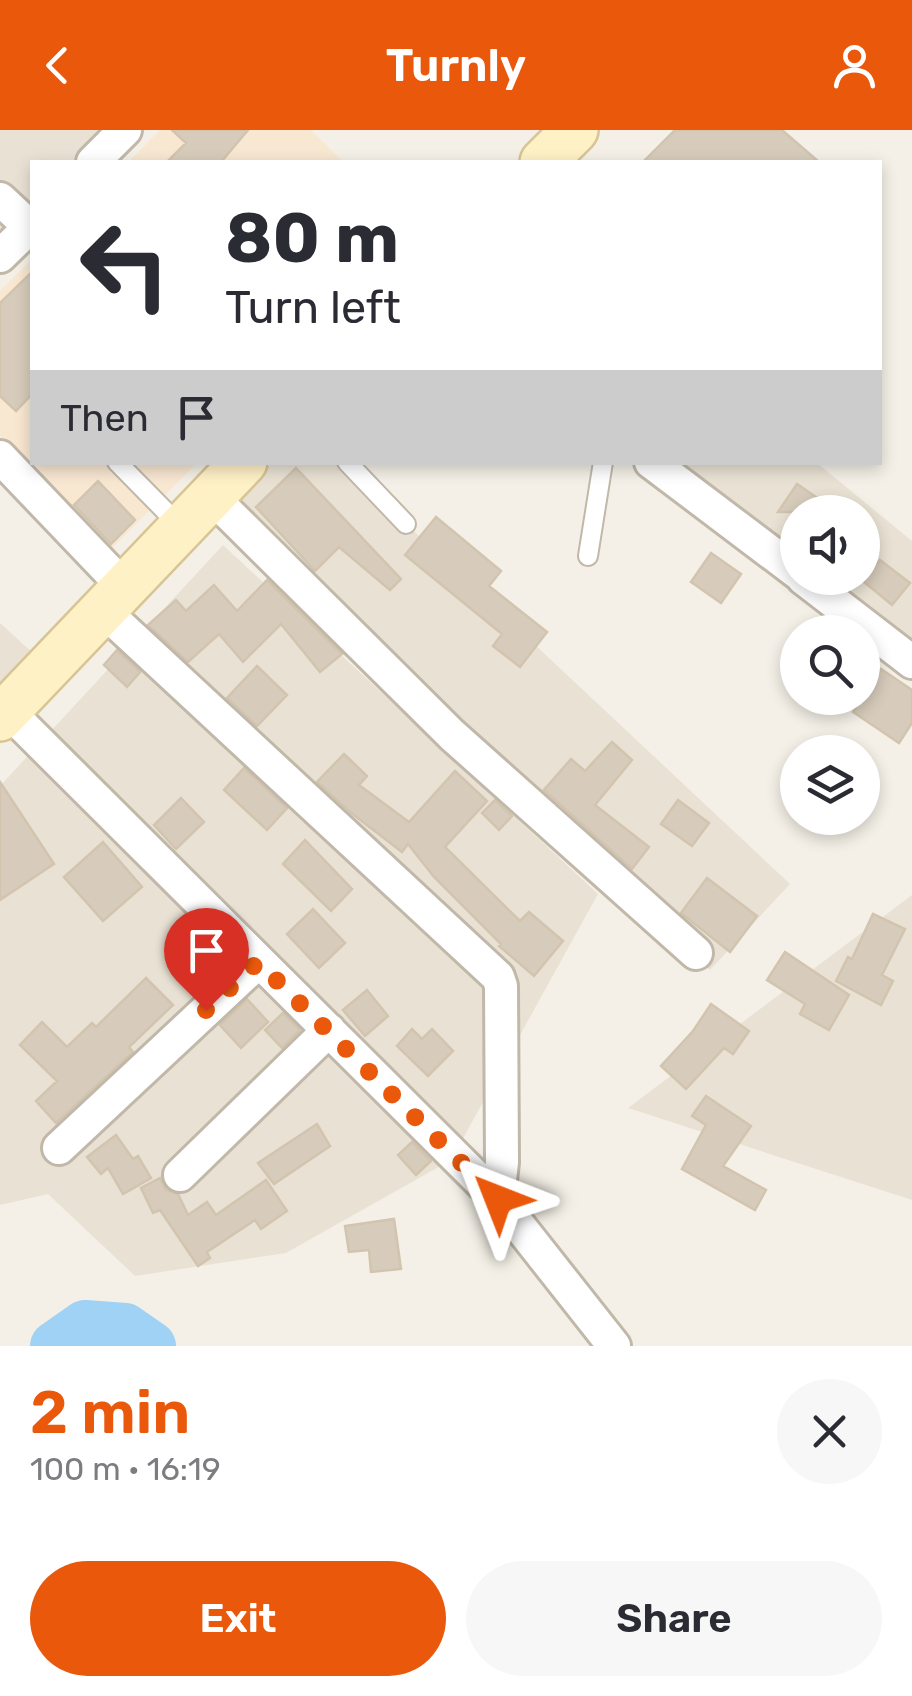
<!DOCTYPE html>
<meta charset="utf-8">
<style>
:root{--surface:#fff;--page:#f7f7f7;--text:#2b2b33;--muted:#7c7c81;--accent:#ea580c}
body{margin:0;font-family:Rubik,sans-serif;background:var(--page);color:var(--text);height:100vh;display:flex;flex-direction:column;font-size:38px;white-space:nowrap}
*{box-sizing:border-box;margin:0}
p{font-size:32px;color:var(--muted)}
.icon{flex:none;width:55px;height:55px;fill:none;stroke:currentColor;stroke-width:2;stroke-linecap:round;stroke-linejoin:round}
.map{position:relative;height:1216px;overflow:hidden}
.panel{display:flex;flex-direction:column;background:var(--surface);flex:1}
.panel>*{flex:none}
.guide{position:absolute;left:30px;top:30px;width:852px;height:305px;border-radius:0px;box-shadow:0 5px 15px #0003;background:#fff;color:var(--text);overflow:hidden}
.tools{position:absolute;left:780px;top:365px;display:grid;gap:20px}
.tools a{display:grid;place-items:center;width:100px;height:100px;border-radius:50%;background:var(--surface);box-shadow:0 5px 15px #0003;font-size:50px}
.pin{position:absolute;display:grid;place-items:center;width:85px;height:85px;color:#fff;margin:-102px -42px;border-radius:50% 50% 50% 0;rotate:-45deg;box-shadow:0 0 10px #0007}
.pin .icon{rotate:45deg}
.me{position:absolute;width:110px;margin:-55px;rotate:315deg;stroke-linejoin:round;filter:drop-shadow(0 0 8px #0008)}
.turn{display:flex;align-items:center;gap:35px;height:210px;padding:0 30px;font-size:45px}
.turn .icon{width:130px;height:130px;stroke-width:2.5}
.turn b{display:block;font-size:70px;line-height:85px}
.then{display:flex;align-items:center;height:95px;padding:0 30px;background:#0003;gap:20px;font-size:38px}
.round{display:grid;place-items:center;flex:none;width:105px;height:105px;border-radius:52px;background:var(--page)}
.head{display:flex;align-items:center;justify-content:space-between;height:170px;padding:0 30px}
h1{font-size:60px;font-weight:600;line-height:75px;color:var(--accent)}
.primary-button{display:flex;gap:20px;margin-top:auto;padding:20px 30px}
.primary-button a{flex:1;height:115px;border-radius:60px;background:var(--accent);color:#fff;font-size:40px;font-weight:600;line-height:115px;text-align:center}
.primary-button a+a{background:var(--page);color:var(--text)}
header{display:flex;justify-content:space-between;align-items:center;height:130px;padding:0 30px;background:var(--accent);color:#fff;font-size:45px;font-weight:600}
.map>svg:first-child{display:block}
</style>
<header><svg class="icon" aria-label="back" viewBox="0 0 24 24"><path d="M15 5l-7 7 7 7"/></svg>Turnly<svg class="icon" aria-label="person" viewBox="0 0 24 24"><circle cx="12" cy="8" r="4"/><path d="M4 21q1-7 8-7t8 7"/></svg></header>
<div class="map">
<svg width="912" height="1216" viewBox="0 0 912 1216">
<rect width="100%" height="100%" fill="#f4f0e7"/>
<path fill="#e9e2d4" d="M0,0H139L107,32H32V109L0,142Z
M272,333H341L790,754L710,840L224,384Z
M668,333H817L912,411V533L808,448H862V382H798L797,439Z
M223,415L598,764L451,1030L286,1123L135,1146L48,1064L0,1075V656Z
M0,493L46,535L0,573Z
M912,765V1070L628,978Z"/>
<path fill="#f8e7d1" d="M160,0H311L343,32H128Z
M32,129V332L197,333L112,418L0,306V161Z"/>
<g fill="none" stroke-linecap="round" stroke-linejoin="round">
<path stroke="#9fd2f5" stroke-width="50" d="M55,1216L85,1195L125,1198L151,1216"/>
</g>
<path fill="#d7ccbb" stroke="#d2c4ae" stroke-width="2.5" d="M172,0H248L221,32H167L186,13Z
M675,0H782L819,32H643Z
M32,142V264L16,281L0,266V173Z
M296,338L401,449L390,460L339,417L315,441L256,377Z
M98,351L135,390L111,414L74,375Z
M797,354L838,382H778Z
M436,387L501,441L489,456L547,502L520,537L493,516L502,504L405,425Z
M711,423L741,444L721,473L691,452Z
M880,430L910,453L892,475L863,451Z
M267,450L342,524L320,542L281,494L243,532L219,504L188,532L148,495L176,470L186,481L214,455L237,481Z
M117,520L140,542L127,557L104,535Z
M257,536L287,565L257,596L227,568Z
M881,539L912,560V593L899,613L853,582Z
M612,612L632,630L595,675L649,717L632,739L544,660L571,629L585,641Z
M344,624L367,646L359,655L409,692L455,641L487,671L445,717L520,791L529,782L563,811L534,846L499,816L501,814L434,747L408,714L402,722L350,682L317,652Z
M244,638L287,678L267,700L224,660Z
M0,652L54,734L0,770Z
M181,668L204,692L176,719L154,695Z
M495,670L512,686L499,700L482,683Z
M678,670L709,693L692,716L661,694Z
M305,710L352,759L331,781L283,734Z
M103,712L142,757L103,791L64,747Z
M707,748L757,786L730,822L681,783Z
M313,779L345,813L319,838L287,804Z
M873,784L905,799L882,845L893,851L881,875L836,851L848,827L852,829Z
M201,813L218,842L198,860L178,827Z
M785,822L849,865L829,900L800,884L805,874L767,850Z
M146,848L173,875L129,917L133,922L56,993L36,971L57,951L20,915L42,892L67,917L92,893L96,897Z
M367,860L388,886L365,906L343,880Z
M247,869L268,892L241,918L220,895Z
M711,874L749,901L733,924L724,918L686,959L661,936L693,901Z
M283,883L300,900L282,918L265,900Z
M412,899L422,909L432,899L453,921L428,946L397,916Z
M706,966L751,996L723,1036L766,1060L755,1080L682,1039L706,995L692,986Z
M317,994L330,1016L274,1054L258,1033Z
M116,1005L133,1029L138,1026L151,1048L123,1064L108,1038L101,1044L87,1027Z
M412,1012L431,1031L416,1045L398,1025Z
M160,1048L166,1060L178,1064L188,1085L207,1072L216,1085L266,1050L287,1081L261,1099L255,1090L207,1122L210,1128L198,1136L160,1080L153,1083L141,1058Z
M394,1089L401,1139L371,1142L369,1120L349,1122L345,1096Z"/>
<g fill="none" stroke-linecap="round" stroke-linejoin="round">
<g stroke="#c1b8a9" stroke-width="22">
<path id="lane" d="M117,332L180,396
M347,332L406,394
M588,426L603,332"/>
</g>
<g stroke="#c1b8a9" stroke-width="38">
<path id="street" d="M93,32L125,0
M0,69L30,97
M0,126L32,95
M0,327L124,457
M651,332L798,443
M210,365L452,605L696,823
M803,448L912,532
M104,481L498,847L501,856L502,1032L498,1069
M7,580L498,1069L614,1216
M59,1018L258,832
M180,1045L329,900"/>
</g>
<g stroke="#d7c594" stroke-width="50">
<path id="secondary" d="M543,32L575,0
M0,588L244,332"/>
</g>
<use href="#lane" stroke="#fff" stroke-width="18"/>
<use href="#street" stroke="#fff" stroke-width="32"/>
<use href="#secondary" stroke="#fff1c6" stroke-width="45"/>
</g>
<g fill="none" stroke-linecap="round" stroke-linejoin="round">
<path stroke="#ea580c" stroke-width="18" stroke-dasharray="0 32.4" d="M206,880L258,832L498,1069"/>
</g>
</svg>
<div class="tools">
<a><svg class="icon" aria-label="sound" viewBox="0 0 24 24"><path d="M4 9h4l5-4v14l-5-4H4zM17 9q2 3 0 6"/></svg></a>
<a><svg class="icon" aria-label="search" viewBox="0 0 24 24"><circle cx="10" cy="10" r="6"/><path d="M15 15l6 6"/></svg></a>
<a><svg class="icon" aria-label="layers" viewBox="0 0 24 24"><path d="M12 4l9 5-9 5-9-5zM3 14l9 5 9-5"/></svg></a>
</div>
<div class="pin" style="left:206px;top:880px;background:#d93025"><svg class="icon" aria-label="arrive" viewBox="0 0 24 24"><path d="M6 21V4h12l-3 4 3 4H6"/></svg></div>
<svg class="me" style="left:498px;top:1069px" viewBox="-20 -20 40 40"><path d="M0-17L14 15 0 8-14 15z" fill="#ea580c" stroke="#fff" stroke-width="4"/></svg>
<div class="guide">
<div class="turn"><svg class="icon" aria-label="left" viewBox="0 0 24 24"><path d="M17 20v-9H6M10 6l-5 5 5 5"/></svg><div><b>80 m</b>Turn left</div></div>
<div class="then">Then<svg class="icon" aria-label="arrive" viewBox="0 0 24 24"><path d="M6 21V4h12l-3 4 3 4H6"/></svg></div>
</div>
</div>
<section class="panel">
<div class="head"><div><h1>2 min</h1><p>100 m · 16:19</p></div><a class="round"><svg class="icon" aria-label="close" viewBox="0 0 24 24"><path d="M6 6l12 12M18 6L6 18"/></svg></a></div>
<div class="primary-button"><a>Exit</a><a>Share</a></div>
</section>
